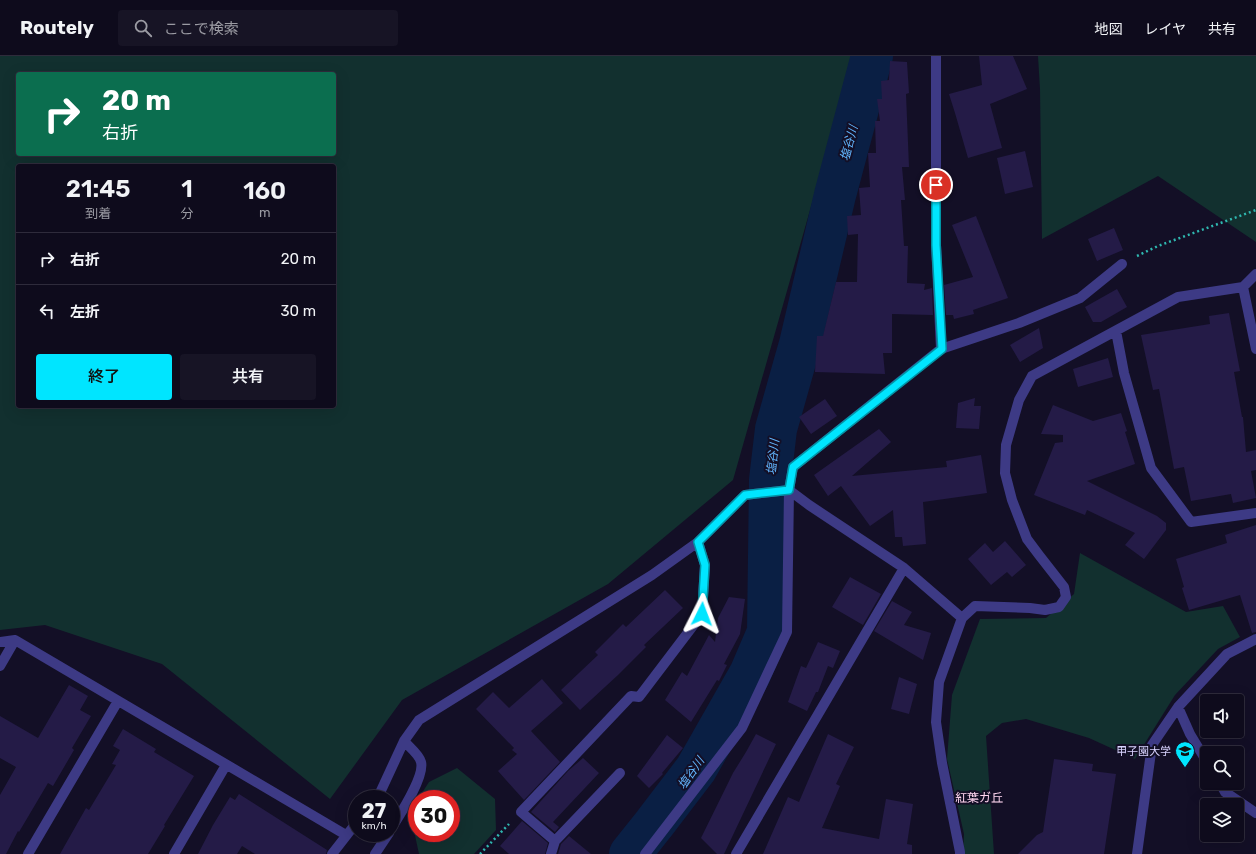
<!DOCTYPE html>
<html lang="ja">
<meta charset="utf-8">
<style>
:root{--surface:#0e0b1c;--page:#171425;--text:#f1f3f6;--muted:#9b9ba3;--line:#2e2b3b;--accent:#00e5ff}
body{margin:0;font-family:Rubik,"Noto Sans JP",sans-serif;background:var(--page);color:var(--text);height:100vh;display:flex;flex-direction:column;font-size:15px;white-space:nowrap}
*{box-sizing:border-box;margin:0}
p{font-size:13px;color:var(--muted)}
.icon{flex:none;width:22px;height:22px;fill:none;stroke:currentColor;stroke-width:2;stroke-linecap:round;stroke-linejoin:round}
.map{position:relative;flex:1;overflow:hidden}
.panel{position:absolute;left:16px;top:108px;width:320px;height:244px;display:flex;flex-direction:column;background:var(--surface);border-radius:4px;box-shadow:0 4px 16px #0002,0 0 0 1px var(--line)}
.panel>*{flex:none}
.hud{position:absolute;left:16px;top:16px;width:320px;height:84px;border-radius:4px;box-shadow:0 4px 16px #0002,0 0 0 1px var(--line);background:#0b6e4f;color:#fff;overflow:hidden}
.controls{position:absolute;left:1200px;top:638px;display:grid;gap:8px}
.controls a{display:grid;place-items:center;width:44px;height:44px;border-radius:4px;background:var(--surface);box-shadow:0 4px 16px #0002,0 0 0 1px var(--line);font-size:20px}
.speed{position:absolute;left:348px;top:734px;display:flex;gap:8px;font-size:20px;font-weight:700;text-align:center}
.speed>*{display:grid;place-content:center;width:52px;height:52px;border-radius:50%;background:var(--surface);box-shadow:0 4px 16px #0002,0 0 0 1px var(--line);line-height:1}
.speed small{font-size:10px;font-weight:400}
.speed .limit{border:6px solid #d22;background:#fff;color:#111}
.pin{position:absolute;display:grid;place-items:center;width:34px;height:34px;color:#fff;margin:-17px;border:2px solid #fff;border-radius:50%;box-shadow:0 1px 4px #0007}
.me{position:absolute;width:44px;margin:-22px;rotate:3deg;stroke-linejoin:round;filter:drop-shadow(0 0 3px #0008)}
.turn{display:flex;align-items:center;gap:14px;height:84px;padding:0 20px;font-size:18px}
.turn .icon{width:52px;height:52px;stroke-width:2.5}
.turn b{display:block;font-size:28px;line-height:34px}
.eta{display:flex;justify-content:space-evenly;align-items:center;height:68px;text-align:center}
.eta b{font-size:24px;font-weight:600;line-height:28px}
.primary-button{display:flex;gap:8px;margin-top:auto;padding:8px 20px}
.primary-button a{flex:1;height:46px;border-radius:4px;background:var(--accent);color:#111;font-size:16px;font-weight:600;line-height:46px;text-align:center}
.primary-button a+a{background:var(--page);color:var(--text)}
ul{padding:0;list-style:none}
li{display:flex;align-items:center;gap:12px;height:52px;padding:0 20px;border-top:1px solid var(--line)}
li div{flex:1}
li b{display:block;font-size:15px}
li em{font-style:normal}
header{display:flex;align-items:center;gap:24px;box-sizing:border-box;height:56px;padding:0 20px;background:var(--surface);border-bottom:1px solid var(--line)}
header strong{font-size:19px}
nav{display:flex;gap:22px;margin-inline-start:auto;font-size:14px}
.search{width:280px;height:36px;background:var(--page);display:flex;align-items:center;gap:10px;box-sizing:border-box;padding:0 14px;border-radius:4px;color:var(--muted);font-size:15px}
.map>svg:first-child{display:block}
</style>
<header>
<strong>Routely</strong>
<div class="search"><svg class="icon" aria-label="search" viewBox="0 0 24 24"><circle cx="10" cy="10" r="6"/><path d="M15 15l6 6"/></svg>ここで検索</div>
<nav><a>地図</a><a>レイヤ</a><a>共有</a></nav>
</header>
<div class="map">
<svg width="1256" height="798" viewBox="0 0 1256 798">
<rect width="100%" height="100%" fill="#130f26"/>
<path fill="#12302f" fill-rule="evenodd" d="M0,0H854L733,424L608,528L402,644L330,743L162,608L45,569L0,574ZM18,18H334V98H18ZM18,110H334V350H18Z
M1038,0H1256V186L1158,120L1042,183L1040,33Z
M1080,497L1186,556L1223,550L1240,581L1218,593L1175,639L1135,703L1089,682L1026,663L1002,667L986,680L994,798H963L964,778L947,703L952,639L980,563L1046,562L1074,538Z
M457,712L495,743L496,774L474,798H419L410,756L417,745V777H451V743H418L429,726Z"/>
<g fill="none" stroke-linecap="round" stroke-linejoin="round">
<path stroke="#0a1f44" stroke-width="42" d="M630,798L654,768L696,713L750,618L768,576L770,424L776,373L800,288L835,139L872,0"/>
</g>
<path fill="#241b47" d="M979,0H1013L1027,33L990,48L1002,92L968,102L955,57L949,38L982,29Z
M890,5L907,6L909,37L906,38L909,111H902L905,144H901L904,190H908L907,227L925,228L924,234L932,232L933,259L892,258V297H883L885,318L815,316L817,280H823L836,226H857L858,178L848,179L847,160L861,159L859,132L870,131L868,97H876L875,65H880L877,43H882L881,25L889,24Z
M1025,95L1033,131L1005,138L997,102Z
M976,160L1008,242L973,254L974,258L954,263L953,259H946L944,229L973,221L952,169Z
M1114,172L1123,194L1097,205L1088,183Z
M1117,233L1127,251L1101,266H1093L1085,251Z
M1229,257L1240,315L1234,316L1242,361H1243L1246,396L1256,394V414L1251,415L1256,442L1233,447L1231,438L1191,445L1184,411L1174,413L1159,333L1153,334L1141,279L1210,268L1209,260Z
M1039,272L1043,292L1020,306L1010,289Z
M1108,302L1113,321L1078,331L1073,313Z
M975,342L974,350H981L979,373L956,372L958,347Z
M825,343L837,360L811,378L799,361Z
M1053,349L1093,365L1121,357L1127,375L1125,376L1135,408L1087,425L1157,460L1166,467V474L1144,503L1125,489L1135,477L1087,454L1085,459L1034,439L1055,387L1063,386V379L1041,378Z
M879,373L891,386L852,420L947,411L946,405L981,399L987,437L923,446L926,488L903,490L902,481H895L893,454L870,470L841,430L828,440L814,419Z
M1256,469V576L1252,577L1240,539L1189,554L1182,532L1184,531L1176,503L1227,487L1225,479Z
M1005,485L1026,509L1012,521L1007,516L991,529L968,503L985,487L993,496Z
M850,521L881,538L863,569L832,551Z
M665,534L683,552L644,589L646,591L618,619L580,654L561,634L598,599L595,596L623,568L626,571Z
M729,541L745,543L740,578L724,608L727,609L719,625L717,624L691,666L665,644L682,616L687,620L709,579L715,586L718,562Z
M892,545L912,556L904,569L931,577L923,604L874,575Z
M818,586L840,595L833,612L828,610L818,636H816L807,655L788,646L801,610L806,612Z
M899,621L917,628L909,658L891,653Z
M542,623L563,647L531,675L560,706L524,744L498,715L517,698L512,694L514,692L476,653L493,636L509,652Z
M69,629L88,640L80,654L91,660L72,692L74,694L53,730L48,727L19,776L18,775L6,798H0V739L16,711L0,702V660L38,682Z
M123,673L156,693L154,696L194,720L164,769L165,770L148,798H60L86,752L89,754L116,709L112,708L120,694L113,690Z
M756,678L776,688L724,798H717L701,782L733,717L746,696Z
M828,678L854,691L836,728L840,730L822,772L879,783L886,743L913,748L907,788L912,789V798H763L788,741L799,746Z
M667,679L683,692L662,717L663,718L649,732L637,720Z
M583,702L599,717L553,766L559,771L555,776L531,756L568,715Z
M1054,703L1093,708L1092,715L1116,718L1104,798H1018L1037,779L1043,776Z
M239,738L327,794L326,798H255L242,790L237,798H198L213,769L230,741L235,744Z
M522,765L548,787L545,798H509L500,790Z
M569,780L591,798H558L561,788Z"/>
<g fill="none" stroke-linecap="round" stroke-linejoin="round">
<path stroke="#2fb8b0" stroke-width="2.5" stroke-dasharray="2 3" stroke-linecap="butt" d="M1137,200L1158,190L1256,154
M480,798L509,768"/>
<path stroke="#3d3a85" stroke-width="10" d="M936,0V189L941,293
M1243,231L1256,218
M1116,275L1124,317L1151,412L1191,466L1256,457
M0,586L15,584L346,779
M0,610L15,584
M1178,651L1190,678L1207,706
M1220,727L1225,736L1256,757
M376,743L379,739L404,685L419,664L652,519L698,486L745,439L789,434L809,449L904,512L962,562
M391,773C399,760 425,721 421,706C419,698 409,691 404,685
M555,785L521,756L631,640L639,641L702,558L705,509L698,486
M28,798L118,645
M174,798L226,709
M332,798L357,766
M375,798L389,777
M551,798L555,785L620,717
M645,798L742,672L787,576L789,434L793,411L941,293L1019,267L1080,242L1122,208
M736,798L904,512
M960,798V796L942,707L936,666L939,626L962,562L975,550L1030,552L1045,554L1059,551L1066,541L1064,531L1039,499L1027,483L1012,444L1005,417L1006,389L1019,344L1032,320L1178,241L1243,231L1256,293
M1137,798L1152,689L1178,651L1227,598L1256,583"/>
</g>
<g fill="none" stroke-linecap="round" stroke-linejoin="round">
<g stroke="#0095a6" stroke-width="10">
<path id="route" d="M702,558L705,509L698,486L745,439L789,434L793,411L942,293L936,189V129"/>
</g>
<use href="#route" stroke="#00e5ff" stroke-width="7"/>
</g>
<defs>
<g id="university-pin" transform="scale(1)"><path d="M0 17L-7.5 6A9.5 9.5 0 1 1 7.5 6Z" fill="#00e5ff" stroke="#130f26"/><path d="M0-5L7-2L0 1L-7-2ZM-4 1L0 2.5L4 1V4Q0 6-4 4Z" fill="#111"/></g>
</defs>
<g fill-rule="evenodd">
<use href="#university-pin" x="1185" y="695"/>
</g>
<g text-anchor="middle" stroke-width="4" stroke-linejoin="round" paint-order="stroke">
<g font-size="11" fill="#d9d4ff" stroke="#130f26" text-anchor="end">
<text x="1171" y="699">甲子園大学</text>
</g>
<g font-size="12" font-style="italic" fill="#62b6ff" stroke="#130f26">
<text transform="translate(849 87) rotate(-75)" y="4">塩谷川</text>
<text transform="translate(773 401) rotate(-84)" y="4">塩谷川</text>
<text transform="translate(691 717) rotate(-55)" y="4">塩谷川</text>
</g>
<g font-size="12" fill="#ffd6f0" stroke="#130f26">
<text x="979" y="746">紅葉ガ丘</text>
</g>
</g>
</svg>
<div class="controls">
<a><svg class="icon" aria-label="sound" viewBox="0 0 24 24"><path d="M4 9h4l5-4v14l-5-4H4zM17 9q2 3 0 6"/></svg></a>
<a><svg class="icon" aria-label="search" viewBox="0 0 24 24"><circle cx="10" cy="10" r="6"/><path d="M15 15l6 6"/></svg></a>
<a><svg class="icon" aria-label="layers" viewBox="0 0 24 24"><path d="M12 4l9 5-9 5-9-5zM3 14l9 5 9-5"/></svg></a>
</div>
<div class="speed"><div>27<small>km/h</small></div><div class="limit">30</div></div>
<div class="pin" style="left:936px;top:129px;background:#d93025"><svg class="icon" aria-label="arrive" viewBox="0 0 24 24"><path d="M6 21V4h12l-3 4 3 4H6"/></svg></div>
<svg class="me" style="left:702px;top:558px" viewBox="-20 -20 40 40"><path d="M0-17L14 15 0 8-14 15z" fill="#00e5ff" stroke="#fff" stroke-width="4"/></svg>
<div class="hud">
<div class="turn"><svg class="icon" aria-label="right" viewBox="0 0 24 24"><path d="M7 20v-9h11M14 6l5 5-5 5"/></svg><div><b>20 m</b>右折</div></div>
</div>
<section class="panel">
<div class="eta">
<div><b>21:45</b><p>到着</p></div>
<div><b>1</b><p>分</p></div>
<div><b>160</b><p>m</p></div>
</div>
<ul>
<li><svg class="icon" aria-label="right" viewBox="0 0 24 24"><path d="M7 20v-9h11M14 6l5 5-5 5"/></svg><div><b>右折</b></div><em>20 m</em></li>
<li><svg class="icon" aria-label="left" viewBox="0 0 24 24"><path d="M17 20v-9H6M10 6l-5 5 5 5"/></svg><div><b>左折</b></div><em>30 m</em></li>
</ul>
<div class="primary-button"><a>終了</a><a>共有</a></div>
</section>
</div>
